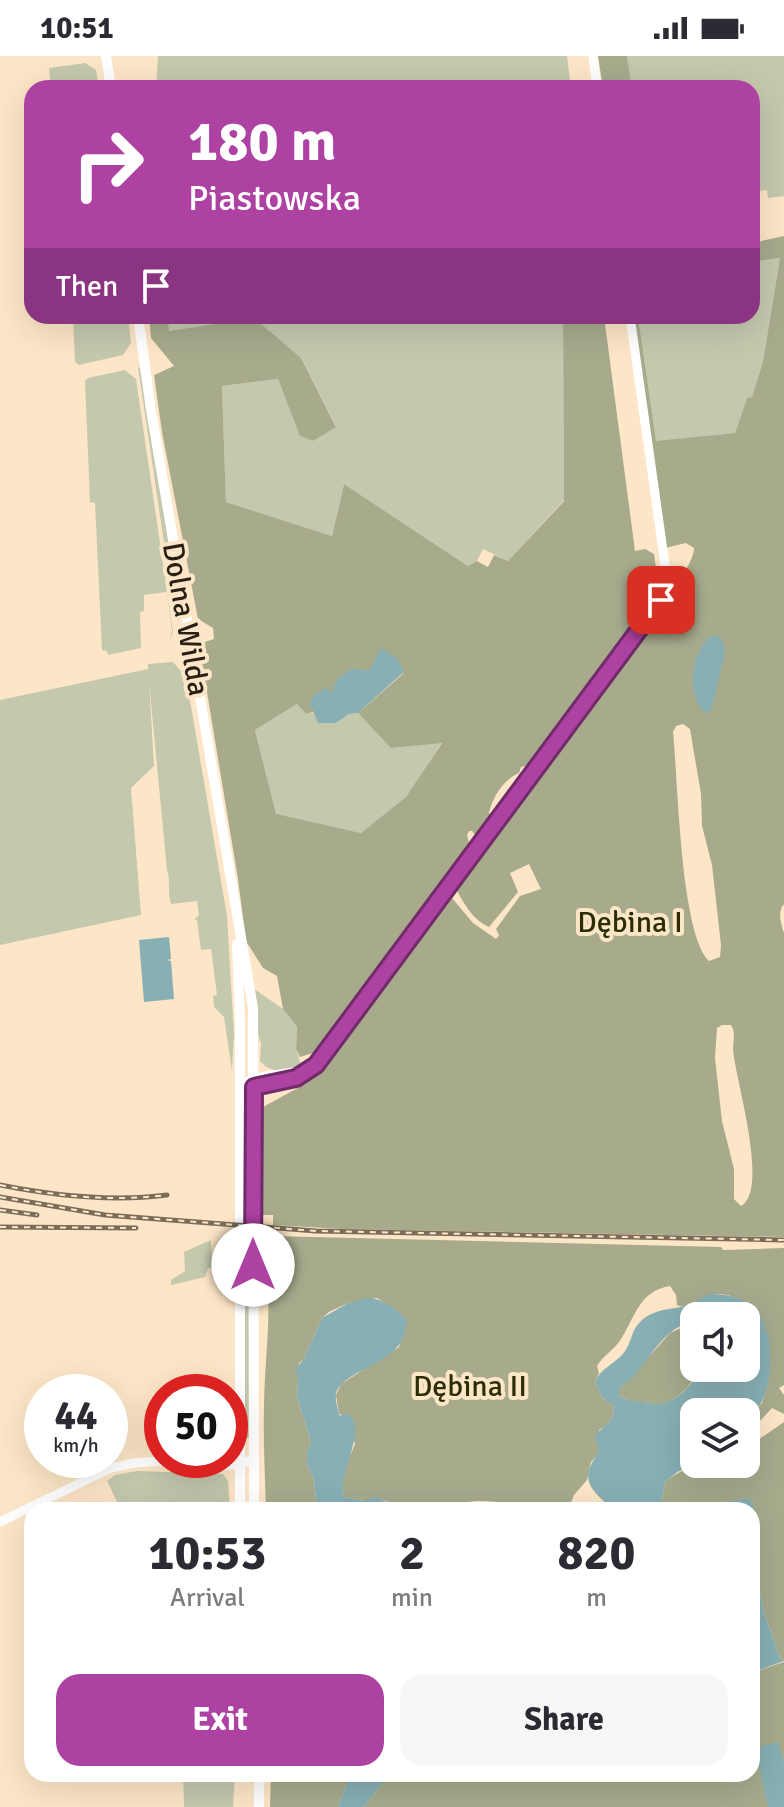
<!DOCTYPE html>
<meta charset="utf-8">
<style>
:root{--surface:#fff;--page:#f7f7f7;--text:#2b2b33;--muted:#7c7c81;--accent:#ae42a2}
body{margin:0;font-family:Signika,sans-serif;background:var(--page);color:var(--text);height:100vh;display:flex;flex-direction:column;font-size:30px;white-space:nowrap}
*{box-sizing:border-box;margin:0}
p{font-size:26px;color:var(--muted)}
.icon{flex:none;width:44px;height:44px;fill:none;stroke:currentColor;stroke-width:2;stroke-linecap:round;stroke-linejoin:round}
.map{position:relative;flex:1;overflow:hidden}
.side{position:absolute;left:24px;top:1446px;width:736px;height:280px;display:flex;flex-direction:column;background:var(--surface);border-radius:24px;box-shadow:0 8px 32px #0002}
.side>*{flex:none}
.guide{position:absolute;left:24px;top:24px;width:736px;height:244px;border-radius:24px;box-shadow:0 8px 32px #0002;background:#ae42a2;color:#fff;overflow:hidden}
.controls{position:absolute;left:680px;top:1246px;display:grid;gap:16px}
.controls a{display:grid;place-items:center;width:80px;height:80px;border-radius:16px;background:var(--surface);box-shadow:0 8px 32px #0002;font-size:40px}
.speed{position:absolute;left:24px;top:1318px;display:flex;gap:16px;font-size:40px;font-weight:700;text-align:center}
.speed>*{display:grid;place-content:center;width:104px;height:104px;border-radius:50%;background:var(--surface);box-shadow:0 8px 32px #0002;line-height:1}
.speed small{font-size:20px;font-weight:400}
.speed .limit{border:12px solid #d22;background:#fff;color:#111}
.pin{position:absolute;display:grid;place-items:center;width:68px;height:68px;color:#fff;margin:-34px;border-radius:16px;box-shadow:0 4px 12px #0006}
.me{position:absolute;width:88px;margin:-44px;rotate:0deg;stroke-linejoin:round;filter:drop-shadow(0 0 6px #0008)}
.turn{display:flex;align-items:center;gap:28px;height:168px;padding:0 32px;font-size:36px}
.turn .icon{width:104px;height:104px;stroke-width:2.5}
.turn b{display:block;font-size:56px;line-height:68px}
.then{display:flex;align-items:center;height:76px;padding:0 32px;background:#0003;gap:16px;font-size:30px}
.eta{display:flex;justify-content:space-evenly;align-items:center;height:136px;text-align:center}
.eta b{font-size:48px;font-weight:700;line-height:56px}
.primary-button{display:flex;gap:16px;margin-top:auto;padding:16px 32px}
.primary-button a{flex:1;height:92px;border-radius:24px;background:var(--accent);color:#fff;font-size:32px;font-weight:700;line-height:92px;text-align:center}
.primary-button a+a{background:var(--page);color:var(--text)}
.status{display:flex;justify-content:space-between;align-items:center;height:56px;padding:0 40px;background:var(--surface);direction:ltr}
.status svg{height:22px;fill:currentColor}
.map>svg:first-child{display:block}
</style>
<div class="status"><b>10:51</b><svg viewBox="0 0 49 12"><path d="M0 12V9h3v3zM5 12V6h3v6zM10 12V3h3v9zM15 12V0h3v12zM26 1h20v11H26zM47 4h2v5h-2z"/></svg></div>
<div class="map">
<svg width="784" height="1751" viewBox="0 0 784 1751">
<rect width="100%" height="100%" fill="#fde6c7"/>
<path fill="#c4c8ad" d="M158,0H567L571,32H156Z
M627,0H784V140L768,142L767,134L752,136V32H632Z
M85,7L96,14L99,32H51L49,12Z
M780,202L763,305L752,341L747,342L735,377L656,386L638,260H752V206Z
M73,260H128L131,287L123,299L79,309L75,306Z
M167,260H450L454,262L563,260L564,444L508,505L483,493L477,505L468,510L344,428L332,480L226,446L222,330L278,323L301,380L313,385L336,370L301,302L178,274L168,275Z
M138,311L140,312L166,469L179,566L175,561Z
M125,314L136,323L173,576L169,587L172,575L167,536L144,539V555L140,556L141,592L108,599L107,595L102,594L95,447L90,446L85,325L88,322Z
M173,606L186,621L227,860L234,978L232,1015L224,961L214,951L213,940L217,939L211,893L201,894L197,864H194L199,859L197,845L171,848C167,837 171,826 167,814L149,626L154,710L131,732L141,859L0,889V644L148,613V608Z
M297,648L306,658L316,656L336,667L349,658L358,657L392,692L442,686L406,742L361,777L276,759L255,674Z
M253,932L283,953L297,971L296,993L301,1009C286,1014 271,1019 260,1005L261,987L258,979Z
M247,1044L249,1045V1382H243L245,1045Z
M211,1184L212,1212H208L205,1221L171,1229V1224L185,1215L184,1196Z
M137,1415L223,1418L228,1425L230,1454H121L107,1425L115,1419Z
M183,1718H235L233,1751H184Z"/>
<path fill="#a7ab8c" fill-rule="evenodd" d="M598,0H627L632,32H603Z
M784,180V848C777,856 781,868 784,877V1181L342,1173L273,1169V1159H263L261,1165L263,1051L305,1028L329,1005L452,842L473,867L496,883L499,879L496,873L520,840L541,833L529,808L510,817L518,836L489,871C474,865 465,849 457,835L656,566L665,575L671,576L675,573C678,556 678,539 683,522C686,511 694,502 694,492L686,487L665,492L633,260H638L656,385L735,377L747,342L752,341L763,305L780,202L752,206V187ZM683,668L690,673L701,738L702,770L712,809L721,889L720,901L709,905C680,877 678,722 673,676L676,670ZM722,969H731C736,977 733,984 733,993C735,1023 770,1133 741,1150L734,1143V1113L722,1065L715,1002L717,972Z
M149,260H167L169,275L254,262L301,302L336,371L313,385L300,380L278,323L222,330L226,446L332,480L344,428L468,510L477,505L488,511L494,499L508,505L564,445L563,260H604L635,495L645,493L654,498L659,533L636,572L548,691L532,709L521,711L519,717C504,723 492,742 489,757L493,764L482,779H475L472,775H469L467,779L471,795L418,858L401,889L366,935L349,951L313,997L300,1001L296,993L297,971L283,953L277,920L263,912L246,885L238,823L199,588L214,583L213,572L198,563L162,376L154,319L174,310L151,282ZM370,614L404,617L358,657L391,692L442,687L406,741L361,777L276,758L255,674L297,648L306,658C330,653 343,620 370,614Z
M272,1180L721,1191L723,1194L784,1192V1329L779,1332L784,1339V1358L772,1352L746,1380V1365L762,1347L768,1327L770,1297L740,1243C705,1231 711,1244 683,1251L677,1249L676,1239L670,1230C638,1235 635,1263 619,1286C612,1295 603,1300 597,1310L599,1317L595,1325L602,1342L613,1349C616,1361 609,1368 599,1374V1397L591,1406L587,1424L574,1439L568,1454C560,1454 550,1455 542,1454C518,1450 470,1436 449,1454H405L384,1444L364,1445L344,1441C338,1423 348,1405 355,1388L343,1359L339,1358L336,1339L341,1328L399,1291L406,1262L377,1242L348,1247L329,1256L322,1262L304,1303L299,1307L297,1342L311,1385L307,1396V1408L314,1424L317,1454H266C265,1419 263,1384 264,1349C265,1291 275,1246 261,1188L270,1194Z
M694,1266V1312L698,1313C693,1329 674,1349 656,1348C651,1348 647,1346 643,1346C633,1346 627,1345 619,1339V1334L670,1277Z
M784,1366V1605L780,1602L764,1556L756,1516L753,1451L729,1449V1454H651L662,1444L665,1426C690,1405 715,1408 746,1408V1381L752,1388Z
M752,1595L760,1614L784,1606V1706L777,1686L766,1736L768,1751H364L385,1724V1718H752Z
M271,1718H346L347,1727L338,1751H270Z"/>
<path fill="#87afb4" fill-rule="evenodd" d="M718,580L723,586L725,597L711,655L705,657C686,637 691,599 709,581Z
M381,592L397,602L404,616L358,657L349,658L336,667H318L310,647L314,639L327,632L333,637L336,624L351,613L370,614Z
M169,881L171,903L167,904L171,905L174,943L144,946L139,884Z
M710,1238C725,1238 746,1241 756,1254C774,1275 774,1321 762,1345C759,1352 751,1359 746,1365V1356H694L696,1408L677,1416L665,1426L662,1444L651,1454H613C592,1434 577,1425 599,1396L595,1380C603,1369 617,1365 613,1349L602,1342L595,1325C601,1313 613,1308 622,1299C632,1288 630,1276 640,1266C652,1253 672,1253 687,1250C695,1248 702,1241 710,1238ZM694,1260H746V1312H699C694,1329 675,1348 656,1348C655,1348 645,1346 644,1346C633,1345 628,1346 619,1339V1334C623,1329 628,1325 633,1321C651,1302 664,1270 694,1266Z
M367,1242C383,1242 394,1253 406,1262C411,1310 340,1311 336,1339C335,1344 338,1353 339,1358L340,1360L344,1357C373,1365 336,1418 344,1441L364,1445L376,1441L405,1454H373L369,1452L317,1454L314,1424L307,1408V1396L311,1385L297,1342L298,1321L295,1313L304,1303L322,1262L348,1247Z
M745,1443L751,1444L753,1447L756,1516L764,1556L780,1602L784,1605L759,1614L752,1595V1454H729L731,1445Z
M778,1686L784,1706V1751H768L755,1692Z
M346,1718H385V1724L364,1751H338L347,1727Z"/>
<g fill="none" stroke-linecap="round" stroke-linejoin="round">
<path stroke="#fff" stroke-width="9" d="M593,0L597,32
M249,1025C264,1017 284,1020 301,1014
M248,1031L296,1022L316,1009L660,547L665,532L666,516L630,260
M174,1405C196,1410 232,1414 253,1403
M0,1466L111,1412L134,1407L176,1404"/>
<path stroke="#fff" stroke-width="10" d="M106,0L111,32
M138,260L151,354L253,952L254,1454
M237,888L240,967V1454
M259,1718V1751"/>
<g stroke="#7c6d5a" stroke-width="5">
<path id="rail" d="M0,1129C55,1140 111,1146 167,1139
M0,1141L105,1159L316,1175L784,1184
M0,1154L37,1159
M0,1171L136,1172"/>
</g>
<use href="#rail" stroke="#fde6c7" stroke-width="2" stroke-dasharray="6" stroke-linecap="butt"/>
</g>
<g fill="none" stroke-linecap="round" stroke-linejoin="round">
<g stroke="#712b69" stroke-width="20">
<path id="route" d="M253,1209L254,1031L296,1022L316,1009L661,544"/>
</g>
<use href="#route" stroke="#ae42a2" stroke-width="14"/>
</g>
<g text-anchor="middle" stroke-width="8" stroke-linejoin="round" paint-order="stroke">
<g font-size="30" fill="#292015" stroke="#fde6c7">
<text transform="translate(186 563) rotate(80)" y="10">Dolna Wilda</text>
</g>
<g font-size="30" fill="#2b2e05" stroke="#fde6c7">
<text x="630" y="876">Dębina I</text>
<text x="470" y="1340">Dębina II</text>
</g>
</g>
</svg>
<div class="controls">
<a><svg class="icon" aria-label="sound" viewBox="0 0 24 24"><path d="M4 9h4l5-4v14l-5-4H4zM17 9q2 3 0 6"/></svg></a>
<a><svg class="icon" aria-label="layers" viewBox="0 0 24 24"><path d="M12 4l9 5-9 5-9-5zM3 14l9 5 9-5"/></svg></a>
</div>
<div class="speed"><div>44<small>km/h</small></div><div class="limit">50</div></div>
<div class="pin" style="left:661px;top:544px;background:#d93025"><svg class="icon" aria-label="arrive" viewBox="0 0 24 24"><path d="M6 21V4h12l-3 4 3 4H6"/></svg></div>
<svg class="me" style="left:253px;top:1209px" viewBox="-20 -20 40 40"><circle r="19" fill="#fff"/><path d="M0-13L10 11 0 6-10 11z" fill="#ae42a2"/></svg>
<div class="guide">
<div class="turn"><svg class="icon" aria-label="right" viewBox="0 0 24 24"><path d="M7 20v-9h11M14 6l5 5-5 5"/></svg><div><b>180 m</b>Piastowska</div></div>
<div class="then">Then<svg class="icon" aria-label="arrive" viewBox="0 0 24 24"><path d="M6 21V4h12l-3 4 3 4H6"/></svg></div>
</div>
<section class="side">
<div class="eta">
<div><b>10:53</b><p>Arrival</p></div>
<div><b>2</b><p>min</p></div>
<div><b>820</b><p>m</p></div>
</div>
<div class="primary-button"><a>Exit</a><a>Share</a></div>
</section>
</div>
